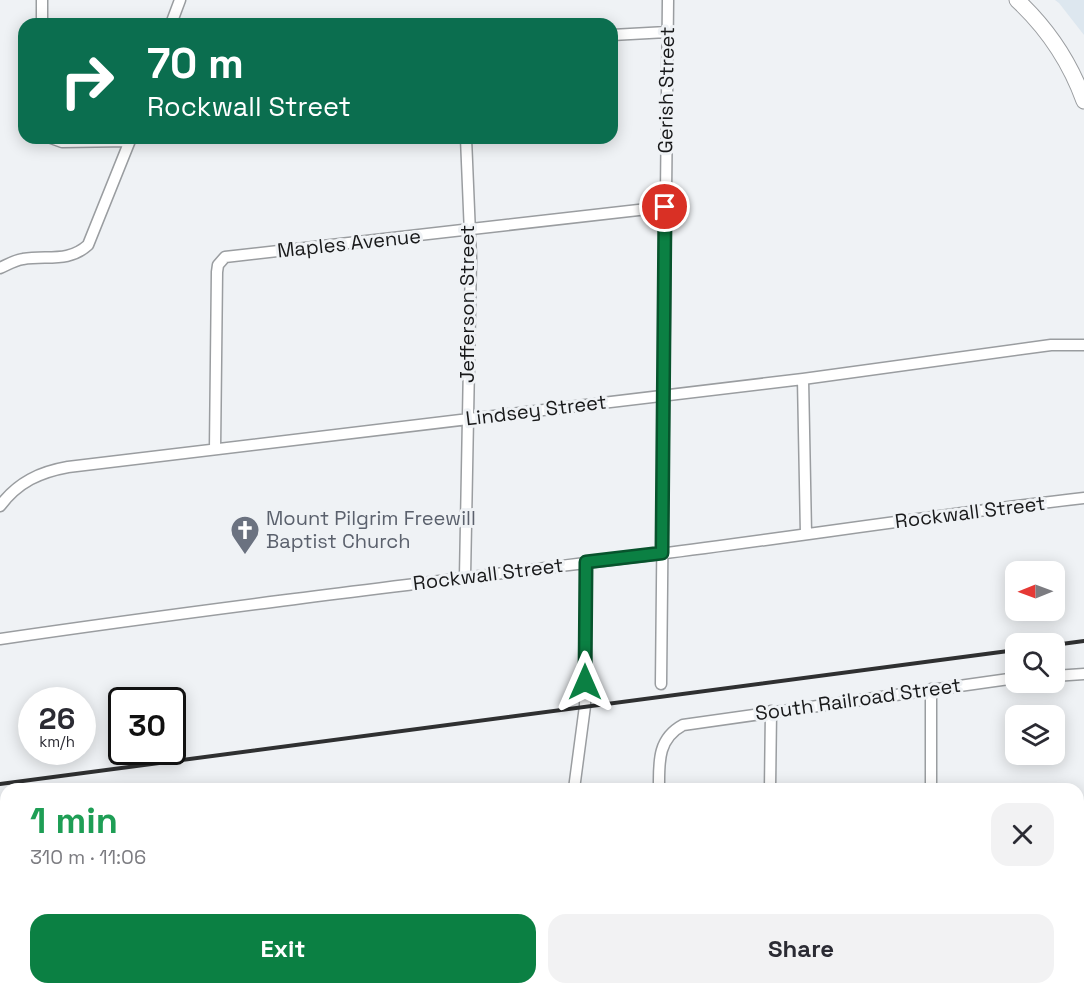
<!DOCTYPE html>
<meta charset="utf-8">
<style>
:root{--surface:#fff;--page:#f2f2f3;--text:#2b2b33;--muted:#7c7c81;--accent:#0b8043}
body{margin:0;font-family:"Space Grotesk",sans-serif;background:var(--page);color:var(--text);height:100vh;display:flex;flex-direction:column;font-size:22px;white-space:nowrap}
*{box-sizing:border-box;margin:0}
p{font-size:20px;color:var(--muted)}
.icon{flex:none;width:33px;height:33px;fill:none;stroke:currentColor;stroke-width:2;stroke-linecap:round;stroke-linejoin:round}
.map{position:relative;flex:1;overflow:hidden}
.side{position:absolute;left:0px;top:783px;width:1084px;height:212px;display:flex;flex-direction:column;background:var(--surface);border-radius:18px 18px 0 0;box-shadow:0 3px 15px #0003}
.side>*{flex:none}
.banner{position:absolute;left:18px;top:18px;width:600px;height:126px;border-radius:18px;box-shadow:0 3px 15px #0003;background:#0b6e4f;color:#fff;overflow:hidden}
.needle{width:39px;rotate:269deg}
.fabs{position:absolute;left:1005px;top:561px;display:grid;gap:12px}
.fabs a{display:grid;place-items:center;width:60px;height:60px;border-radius:12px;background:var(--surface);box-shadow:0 3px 15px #0003;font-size:30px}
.speed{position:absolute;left:18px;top:687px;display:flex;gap:12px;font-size:30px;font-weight:700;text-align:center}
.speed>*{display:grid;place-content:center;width:78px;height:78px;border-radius:50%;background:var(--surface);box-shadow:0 3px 15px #0003;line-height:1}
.speed small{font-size:15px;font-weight:400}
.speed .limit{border:3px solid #111;border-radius:9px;background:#fff;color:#111}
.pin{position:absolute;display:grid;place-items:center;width:51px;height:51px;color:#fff;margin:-26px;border:3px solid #fff;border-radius:50%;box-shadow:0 2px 6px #0007}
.me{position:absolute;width:66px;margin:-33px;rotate:0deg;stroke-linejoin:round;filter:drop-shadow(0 0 4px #0008)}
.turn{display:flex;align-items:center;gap:21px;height:126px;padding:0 30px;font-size:27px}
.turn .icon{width:78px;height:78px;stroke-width:2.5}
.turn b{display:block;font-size:42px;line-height:51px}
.round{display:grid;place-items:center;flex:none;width:63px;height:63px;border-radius:18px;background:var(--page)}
.summary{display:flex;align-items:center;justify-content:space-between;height:102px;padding:0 30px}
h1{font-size:36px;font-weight:800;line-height:45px;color:#1e9e55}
.primary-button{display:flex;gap:12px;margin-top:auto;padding:12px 30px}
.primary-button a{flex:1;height:69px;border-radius:18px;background:var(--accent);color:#fff;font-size:24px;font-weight:800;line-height:69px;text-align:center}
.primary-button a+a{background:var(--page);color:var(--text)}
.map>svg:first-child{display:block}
</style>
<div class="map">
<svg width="1084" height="994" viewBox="0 0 1084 994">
<rect width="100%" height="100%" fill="#eff2f5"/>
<path fill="#dde7ef" d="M1055,0H1084V35L1059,3Z"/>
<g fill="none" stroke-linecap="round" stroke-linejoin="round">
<g stroke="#9a9da0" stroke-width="13">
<path id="street" d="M42,24V0
M171,24L180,0
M612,35L667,32
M51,138L62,142L130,141
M0,268C7,265 15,260 23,259C47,255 68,263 88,245L131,138
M803,379L806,534
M215,449L217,272L218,265L225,257L665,207
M0,506C18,482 40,472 68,467L803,379L1051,345H1084
M465,577L471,258L466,138
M0,639C219,607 439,581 659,554C801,536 942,514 1084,498
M1054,676L1084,674
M661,684L668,0
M574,789L585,706L586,563
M659,789C659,763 657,739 683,725L1016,678
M770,789L771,711
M931,789V689
M0,823H6
M0,949H6
M101,994L102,988
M285,994L286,988
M538,994L540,988
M657,994V988
M767,994V988
M929,994V988"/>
</g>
<g stroke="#9a9da0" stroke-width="17">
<path id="secondary" d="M1017,0C1047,28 1070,62 1084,101
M1082,994L1084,889"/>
</g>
<use href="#street" stroke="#fff" stroke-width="10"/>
<use href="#secondary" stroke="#fff" stroke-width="15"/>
<path stroke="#2f3031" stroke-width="4" d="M1054,645L1084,641
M0,784L1016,650"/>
</g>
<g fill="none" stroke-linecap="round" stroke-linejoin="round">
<g stroke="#07532c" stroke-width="15">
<path id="route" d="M585,682L586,562L662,553L665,207"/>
</g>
<use href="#route" stroke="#0b8043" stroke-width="10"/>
</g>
<defs>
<g id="church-pin" transform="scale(1.5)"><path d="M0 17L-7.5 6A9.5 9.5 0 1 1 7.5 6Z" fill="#6b7280" stroke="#eff2f5"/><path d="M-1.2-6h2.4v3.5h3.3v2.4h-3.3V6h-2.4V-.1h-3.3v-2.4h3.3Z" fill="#fff"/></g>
</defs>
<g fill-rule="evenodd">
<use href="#church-pin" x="245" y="530"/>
</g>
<g text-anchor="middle" stroke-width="6" stroke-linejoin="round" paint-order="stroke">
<g font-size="20" fill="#18191a" stroke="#eff2f5">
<text transform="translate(666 90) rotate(-89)" y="7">Gerish Street</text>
<text transform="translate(349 243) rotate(-6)" y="7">Maples Avenue</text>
<text transform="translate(467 304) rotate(-90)" y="7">Jefferson Street</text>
<text transform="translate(536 410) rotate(-7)" y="7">Lindsey Street</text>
<text transform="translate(970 512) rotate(-7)" y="7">Rockwall Street</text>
<text transform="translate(488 574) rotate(-7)" y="7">Rockwall Street</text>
<text transform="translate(858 699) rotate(-8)" y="7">South Railroad Street</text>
</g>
<g font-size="20" fill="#5b616d" stroke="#eff2f5" text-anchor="start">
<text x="266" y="525">Mount Pilgrim Freewill<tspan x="266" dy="23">Baptist Church</tspan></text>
</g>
</g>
</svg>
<div class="fabs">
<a><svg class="needle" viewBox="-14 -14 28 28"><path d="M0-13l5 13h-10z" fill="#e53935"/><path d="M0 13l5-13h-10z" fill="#7c7c81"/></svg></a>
<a><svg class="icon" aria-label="search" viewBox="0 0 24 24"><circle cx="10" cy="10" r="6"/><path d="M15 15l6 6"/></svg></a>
<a><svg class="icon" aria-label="layers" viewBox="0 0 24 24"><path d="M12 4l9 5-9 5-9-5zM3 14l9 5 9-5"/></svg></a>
</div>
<div class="speed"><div>26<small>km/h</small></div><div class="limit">30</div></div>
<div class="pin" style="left:665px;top:207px;background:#d93025"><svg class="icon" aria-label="arrive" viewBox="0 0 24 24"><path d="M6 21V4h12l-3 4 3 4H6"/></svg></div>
<svg class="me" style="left:585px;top:682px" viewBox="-20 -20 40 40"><path d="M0-17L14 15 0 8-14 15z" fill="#0b8043" stroke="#fff" stroke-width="4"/></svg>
<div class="banner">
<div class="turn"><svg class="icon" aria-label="right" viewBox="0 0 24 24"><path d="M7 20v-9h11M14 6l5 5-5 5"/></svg><div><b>70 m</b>Rockwall Street</div></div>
</div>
<section class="side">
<div class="summary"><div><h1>1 min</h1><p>310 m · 11:06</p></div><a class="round"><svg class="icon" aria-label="close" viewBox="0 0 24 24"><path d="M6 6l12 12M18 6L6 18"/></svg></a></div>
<div class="primary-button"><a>Exit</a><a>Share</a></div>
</section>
</div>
